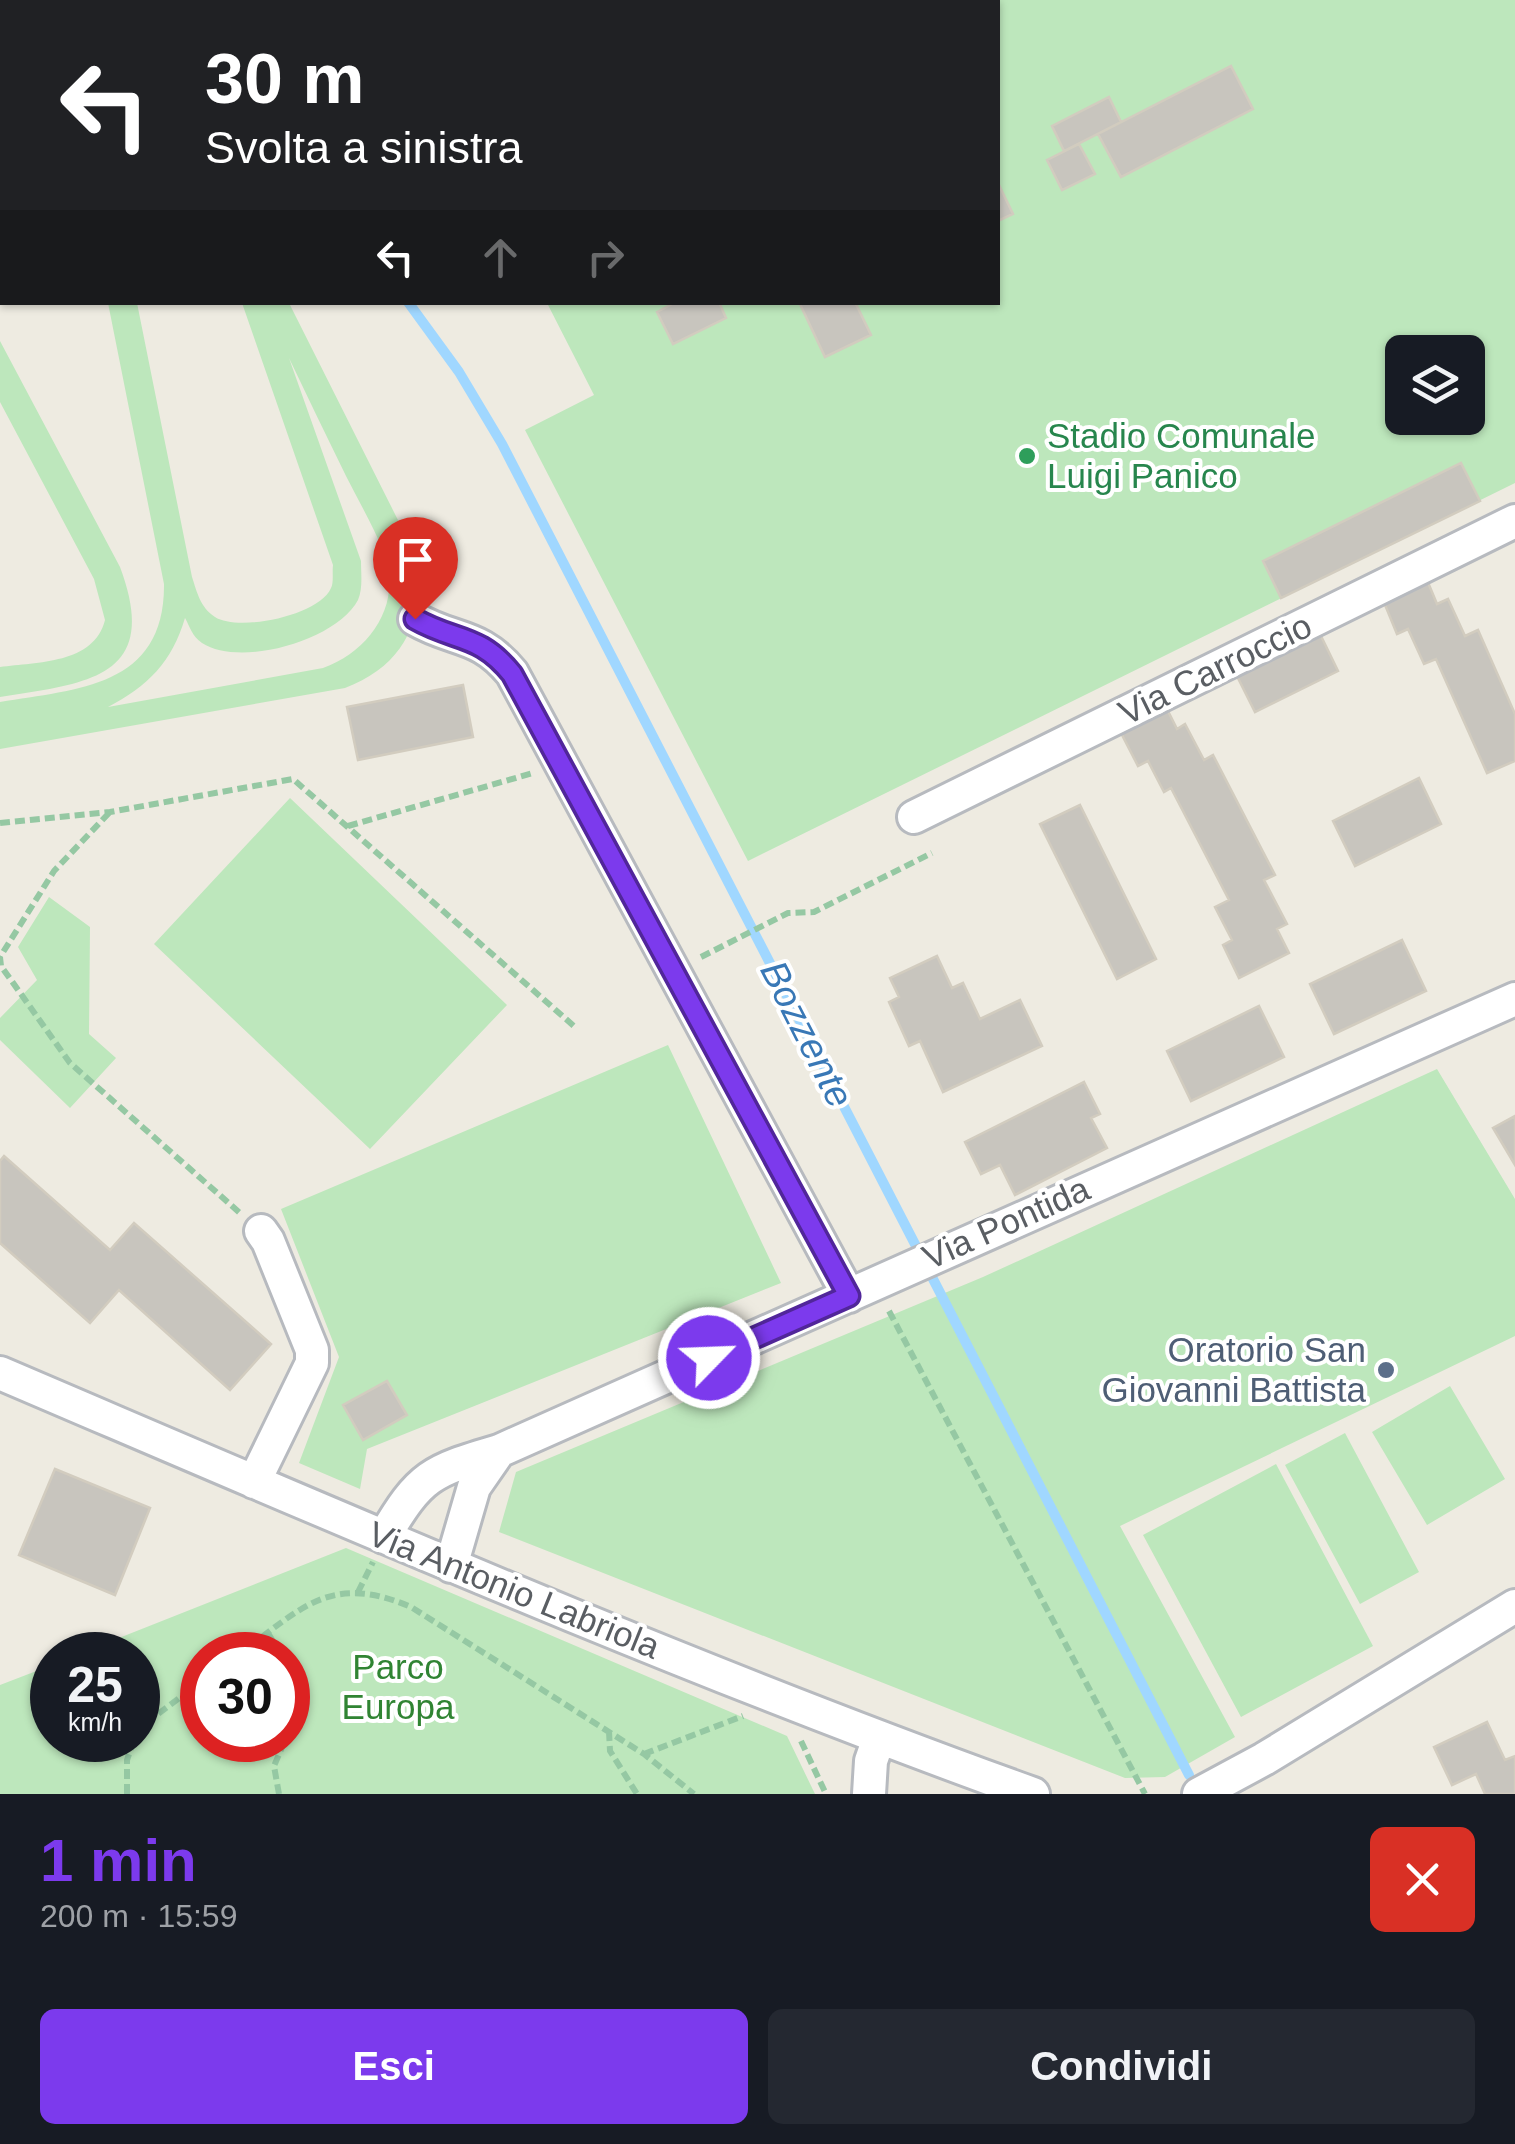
<!DOCTYPE html>
<html lang="it">
<meta charset="utf-8">
<style>
:root{--surface:#171b24;--page:#242831;--text:#f1f3f6;--muted:#9ea1a6;--accent:#7c3aed}
body{margin:0;font-family:Helvetica,sans-serif;background:var(--page);color:var(--text);height:100vh;display:flex;flex-direction:column;font-size:38px;white-space:nowrap}
*{box-sizing:border-box;margin:0}
p{font-size:32px;color:var(--muted)}
.icon{flex:none;width:55px;height:55px;fill:none;stroke:currentColor;stroke-width:2;stroke-linecap:round;stroke-linejoin:round}
.map{position:relative;height:1794px;overflow:hidden}
.sheet{display:flex;flex-direction:column;background:var(--surface);flex:1}
.sheet>*{flex:none}
.guide{position:absolute;left:0px;top:0px;width:1000px;height:305px;box-shadow:0 2px 8px #0004;background:#202124;color:#fff;overflow:hidden}
.fabs{position:absolute;left:1385px;top:335px;display:grid;gap:20px}
.fabs a{display:grid;place-items:center;width:100px;height:100px;border-radius:15px;background:var(--surface);box-shadow:0 2px 8px #0004;font-size:50px}
.speed{position:absolute;left:30px;top:1632px;display:flex;gap:20px;font-size:50px;font-weight:700;text-align:center}
.speed>*{display:grid;place-content:center;width:130px;height:130px;border-radius:50%;background:var(--surface);box-shadow:0 2px 8px #0004;line-height:1}
.speed small{font-size:25px;font-weight:400}
.speed .limit{border:15px solid #d22;background:#fff;color:#111}
.pin{position:absolute;display:grid;place-items:center;width:85px;height:85px;color:#fff;margin:-102px -42px;border-radius:50% 50% 50% 0;rotate:-45deg;box-shadow:0 0 10px #0007}
.pin .icon{rotate:45deg}
.me{position:absolute;width:110px;margin:-55px;rotate:66deg;stroke-linejoin:round;filter:drop-shadow(0 0 8px #0008)}
.turn{display:flex;align-items:center;gap:35px;height:210px;padding:0 40px;font-size:45px}
.turn .icon{width:130px;height:130px;stroke-width:2.5}
.turn b{display:block;font-size:70px;line-height:85px}
.lanes{display:flex;align-items:center;height:95px;padding:0 40px;background:#0003;justify-content:center;gap:50px;direction:ltr}
.lanes .off{opacity:.35}
.round{display:grid;place-items:center;flex:none;width:105px;height:105px;border-radius:15px;background:var(--page)}
.head{display:flex;align-items:center;justify-content:space-between;height:170px;padding:0 40px}
h1{font-size:60px;font-weight:600;line-height:75px;color:var(--accent)}
.cta{display:flex;gap:20px;margin-top:auto;padding:20px 40px}
.cta a{flex:1;height:115px;border-radius:15px;background:var(--accent);color:#fff;font-size:40px;font-weight:600;line-height:115px;text-align:center}
.cta a+a{background:var(--page);color:var(--text)}
.map>svg:first-child{display:block}
</style>
<div class="map">
<svg width="1515" height="1794" viewBox="0 0 1515 1794">
<rect width="100%" height="100%" fill="#eeebe1"/>
<path fill="#bde7bc" fill-rule="evenodd" d="M417,0H1515V483L748,861L525,430L594,395L547,303L998,302V2H412ZM1402,352H1468V418H1402Z
M108,303H137L192,577C197,592 200,607 215,617C238,632 319,616 331,588C334,582 332,572 333,565L242,303H289L411,546C430,610 409,664 345,688L0,749V702C78,689 165,687 164,584ZM289,358C308,398 327,437 346,476C359,502 374,527 384,553C403,604 370,651 323,668L108,707C148,686 172,662 185,618C190,627 192,636 202,643C241,668 337,640 358,600C363,589 361,573 361,561Z
M0,341L120,567C162,679 86,683 0,697V667C37,662 94,664 105,620L94,579L0,402Z
M290,798L507,1005L370,1149L154,944Z
M49,897L90,927L89,1034L116,1058L70,1108L0,1040V1018L37,980L18,947Z
M668,1045L781,1283L367,1449L360,1489L299,1463L339,1357L281,1209Z
M1437,1069L1515,1199V1336L1120,1526L1235,1737L1165,1777L1125,1778L499,1532L516,1472L983,1277Z
M1450,1386L1505,1479L1427,1525L1372,1432Z
M1345,1433L1419,1572L1360,1604L1285,1465Z
M1276,1464L1373,1646L1241,1717L1143,1535Z
M346,1548L787,1736L815,1794H0V1685L52,1665V1740H138V1655H76ZM202,1655H288V1740H202Z"/>
<g fill="none" stroke-linecap="round" stroke-linejoin="round">
<path stroke="#a0d7ff" stroke-width="10" d="M318,0L319,2
M408,302L459,372L502,444L1189,1775"/>
</g>
<path fill="#c8c5be" stroke="#d2ccbf" stroke-width="2.5" d="M1231,66L1253,109L1121,177L1098,134Z
M1109,97L1121,122L1064,151L1052,126Z
M1079,144L1095,174L1062,190L1047,160Z
M998,183L1013,214L998,221Z
M676,302H719L726,318L673,344L657,312Z
M799,302H855L871,335L825,357Z
M1461,463L1480,501L1281,598L1263,561Z
M1427,580L1437,604L1448,599L1465,636L1478,630L1515,714V761L1487,773L1436,659L1424,664L1408,629L1397,634L1383,600Z
M1321,636L1338,671L1255,712L1237,676Z
M463,685L473,737L358,760L347,707Z
M1166,707L1177,729L1185,724L1204,760L1213,755L1275,875L1264,880L1287,924L1277,929L1289,953L1239,978L1223,945L1232,940L1215,907L1229,900L1171,788L1164,792L1148,761L1138,766L1120,731Z
M1419,778L1441,824L1355,866L1333,821Z
M1080,805L1156,959L1117,979L1040,824Z
M1402,940L1426,991L1334,1034L1310,984Z
M937,956L952,988L963,983L980,1019L1020,1000L1042,1046L943,1092L920,1041L909,1046L889,1002L899,997L890,978Z
M1259,1006L1284,1057L1191,1101L1167,1051Z
M1084,1082L1100,1114L1091,1118L1107,1148L1015,1195L1000,1165L981,1174L965,1142Z
M1515,1116V1165L1493,1128Z
M4,1156L110,1250L134,1223L271,1344L230,1390L119,1290L90,1323L0,1243V1161Z
M387,1381L407,1415L363,1440L343,1405Z
M55,1469L150,1508L115,1595L19,1555Z
M1487,1722L1505,1760L1515,1756V1794H1485L1476,1774L1452,1785L1434,1747Z"/>
<g fill="none" stroke-linecap="round" stroke-linejoin="round">
<g stroke="#b7babf" stroke-width="38">
<path id="minor" d="M415,619C455,642 479,633 512,673L849,1296
M914,817L1515,521
M0,1373C342,1519 683,1668 1033,1794
M254,1482L312,1363V1350L268,1241L261,1231
M384,1537C420,1475 431,1471 499,1451L1515,999
M451,1566L474,1487L499,1451
M869,1794L871,1761L879,1738
M1199,1794L1264,1759L1515,1606"/>
</g>
<path stroke="#95c8a3" stroke-width="6" stroke-dasharray="10 5" stroke-linecap="butt" d="M109,813L54,871L0,957L1,966L70,1063L240,1213
M0,823L110,812L293,779L575,1027
M348,826L533,773
M701,957L788,913L814,912L932,853
M889,1311L1145,1794
M358,1592L373,1562
M268,1633L281,1655
M238,1655C301,1609 330,1572 411,1607L644,1754L694,1794
M288,1671C297,1695 298,1711 288,1735
M609,1731L610,1751L637,1794
M138,1735L146,1723L202,1681
M801,1741L826,1794
M644,1754L743,1716
M127,1794V1760L134,1740
M279,1794L274,1766L285,1740"/>
<use href="#minor" stroke="#fff" stroke-width="32"/>
</g>
<g fill="none" stroke-linecap="round" stroke-linejoin="round">
<g stroke="#51269a" stroke-width="25">
<path id="route" d="M415,619C455,642 479,633 512,674L849,1296L709,1358"/>
</g>
<use href="#route" stroke="#7c3aed" stroke-width="18"/>
</g>
<circle fill="#2e9e5b" stroke="#fff" stroke-width="4" cx="1027" cy="456" r="10"/>
<circle fill="#5c6f8a" stroke="#fff" stroke-width="4" cx="1386" cy="1370" r="10"/>
<g text-anchor="middle" stroke-width="8" stroke-linejoin="round" paint-order="stroke">
<g font-size="35" fill="#27864d" stroke="#fff" text-anchor="start">
<text x="1047" y="448">Stadio Comunale<tspan x="1047" dy="40">Luigi Panico</tspan></text>
</g>
<g font-size="35" fill="#5a5e63" stroke="#fff">
<text transform="translate(1215 669) rotate(-26)" y="12">Via Carroccio</text>
<text transform="translate(1006 1223) rotate(-24)" y="12">Via Pontida</text>
<text transform="translate(514 1590) rotate(22)" y="12">Via Antonio Labriola</text>
</g>
<g font-size="35" fill="#4e5e75" stroke="#fff" text-anchor="end">
<text x="1366" y="1362">Oratorio San<tspan x="1366" dy="40">Giovanni Battista</tspan></text>
</g>
<g font-size="35" fill="#308433" stroke="#fff">
<text x="398" y="1679">Parco<tspan x="398" dy="40">Europa</tspan></text>
</g>
<g font-size="38" font-style="italic" fill="#3978b6" stroke="#fff">
<text transform="translate(807 1034) rotate(63)" y="13">Bozzente</text>
</g>
</g>
</svg>
<div class="fabs">
<a><svg class="icon" aria-label="layers" viewBox="0 0 24 24"><path d="M12 4l9 5-9 5-9-5zM3 14l9 5 9-5"/></svg></a>
</div>
<div class="speed"><div>25<small>km/h</small></div><div class="limit">30</div></div>
<div class="pin" style="left:415px;top:619px;background:#d93025"><svg class="icon" aria-label="arrive" viewBox="0 0 24 24"><path d="M6 21V4h12l-3 4 3 4H6"/></svg></div>
<svg class="me" style="left:709px;top:1358px" viewBox="-20 -20 40 40"><circle r="17" fill="#7c3aed" stroke="#fff" stroke-width="3"/><path d="M0-11L8 9 0 5-8 9z" fill="#fff"/></svg>
<div class="guide">
<div class="turn"><svg class="icon" aria-label="left" viewBox="0 0 24 24"><path d="M17 20v-9H6M10 6l-5 5 5 5"/></svg><div><b>30 m</b>Svolta a sinistra</div></div>
<div class="lanes"><svg class="icon" aria-label="left" viewBox="0 0 24 24"><path d="M17 20v-9H6M10 6l-5 5 5 5"/></svg><svg class="icon off" aria-label="ahead" viewBox="0 0 24 24"><path d="M12 20V5M6 11l6-6 6 6"/></svg><svg class="icon off" aria-label="right" viewBox="0 0 24 24"><path d="M7 20v-9h11M14 6l5 5-5 5"/></svg></div>
</div>
</div>
<section class="sheet">
<div class="head"><div><h1>1 min</h1><p>200 m · 15:59</p></div><a class="round" style="background:#d93025;color:#fff"><svg class="icon" aria-label="close" viewBox="0 0 24 24"><path d="M6 6l12 12M18 6L6 18"/></svg></a></div>
<div class="cta"><a>Esci</a><a>Condividi</a></div>
</section>
